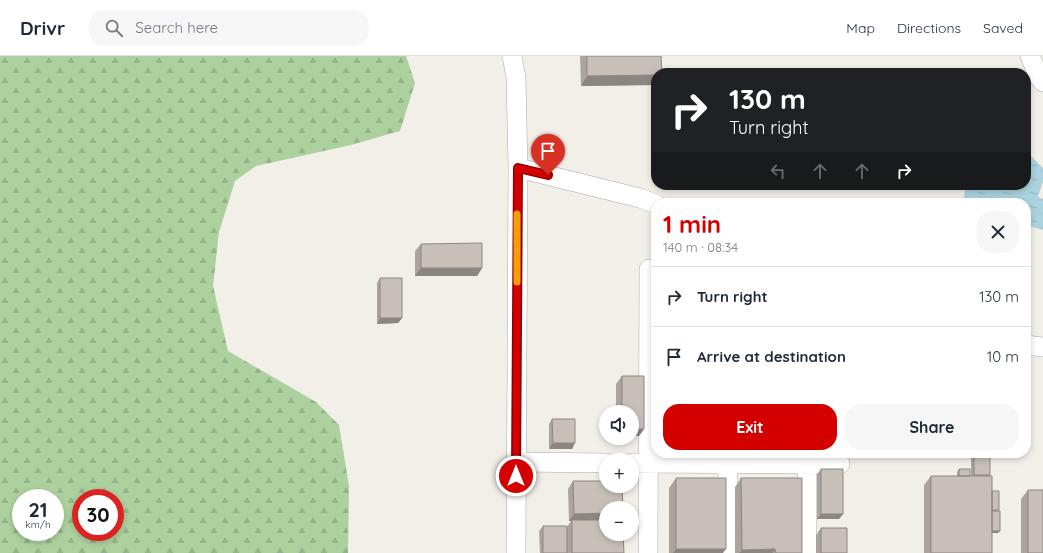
<!DOCTYPE html>
<meta charset="utf-8">
<style>
:root{--surface:#fff;--page:#f6f6f7;--text:#1f2937;--muted:#747a83;--line:#e0e1e3;--accent:#d40000}
body{margin:0;font-family:Quicksand,sans-serif;background:var(--page);color:var(--text);height:100vh;display:flex;flex-direction:column;font-size:15px;white-space:nowrap}
*{box-sizing:border-box;margin:0}
p{font-size:13px;color:var(--muted)}
.icon{flex:none;width:22px;height:22px;fill:none;stroke:currentColor;stroke-width:2;stroke-linecap:round;stroke-linejoin:round}
.map{position:relative;flex:1;overflow:hidden}
.sheet{position:absolute;left:651px;top:142px;width:380px;height:260px;display:flex;flex-direction:column;background:var(--surface);border-radius:16px;box-shadow:0 2px 6px #0003}
.sheet>*{flex:none}
.hud{position:absolute;left:651px;top:12px;width:380px;height:122px;border-radius:16px;box-shadow:0 2px 6px #0003;background:#202124;color:#fff;overflow:hidden}
.controls{position:absolute;left:599px;top:349px;display:grid;gap:8px}
.controls a{display:grid;place-items:center;width:40px;height:40px;border-radius:50%;background:var(--surface);box-shadow:0 2px 6px #0003;font-size:20px}
.speed{position:absolute;left:12px;top:433px;display:flex;gap:8px;font-size:20px;font-weight:700;text-align:center}
.speed>*{display:grid;place-content:center;width:52px;height:52px;border-radius:50%;background:var(--surface);box-shadow:0 2px 6px #0003;line-height:1}
.speed small{font-size:10px;font-weight:400}
.speed .limit{border:6px solid #d22;background:#fff;color:#111}
.pin{position:absolute;display:grid;place-items:center;width:34px;height:34px;color:#fff;margin:-41px -17px;border-radius:50% 50% 50% 0;rotate:-45deg;box-shadow:0 0 4px #0007}
.pin .icon{rotate:45deg}
.me{position:absolute;width:44px;margin:-22px;rotate:0deg;stroke-linejoin:round;filter:drop-shadow(0 0 3px #0008)}
.turn{display:flex;align-items:center;gap:14px;height:84px;padding:0 12px;font-size:18px}
.turn .icon{width:52px;height:52px;stroke-width:2.5}
.turn b{display:block;font-size:28px;line-height:34px}
.lanes{display:flex;align-items:center;height:38px;padding:0 12px;background:#0003;justify-content:center;gap:20px;direction:ltr}
.lanes .off{opacity:.35}
.round{display:grid;place-items:center;flex:none;width:42px;height:42px;border-radius:16px;background:var(--page)}
.summary{display:flex;align-items:center;justify-content:space-between;height:68px;padding:0 12px}
h1{font-size:24px;font-weight:800;line-height:30px;color:var(--accent)}
.action{display:flex;gap:8px;margin-top:auto;padding:8px 12px}
.action a{flex:1;height:46px;border-radius:16px;background:var(--accent);color:#fff;font-size:16px;font-weight:800;line-height:46px;text-align:center}
.action a+a{background:var(--page);color:var(--text)}
ul{padding:0;list-style:none}
li{display:flex;align-items:center;gap:12px;height:60px;padding:0 12px;border-top:1px solid var(--line)}
li div{flex:1}
li b{display:block;font-size:15px}
li em{font-style:normal}
header{display:flex;align-items:center;gap:24px;box-sizing:border-box;height:56px;padding:0 20px;background:var(--surface);border-bottom:1px solid var(--line)}
header strong{font-size:19px}
nav{display:flex;gap:22px;margin-inline-start:auto;font-size:14px}
.search{width:280px;height:36px;background:var(--page);display:flex;align-items:center;gap:10px;box-sizing:border-box;padding:0 14px;border-radius:16px;color:var(--muted);font-size:15px}
.map>svg:first-child{display:block}
</style>
<header>
<strong>Drivr</strong>
<div class="search"><svg class="icon" aria-label="search" viewBox="0 0 24 24"><circle cx="10" cy="10" r="6"/><path d="M15 15l6 6"/></svg>Search here</div>
<nav><a>Map</a><a>Directions</a><a>Saved</a></nav>
</header>
<div class="map">
<svg width="1043" height="497" viewBox="0 0 1043 497">
<defs>
<pattern id="forest-firs" width="22" height="20" patternUnits="userSpaceOnUse"><rect width="22" height="20" fill="#add19e"/><path d="M5 1l3.5 6h-7zM16 11l3.5 6h-7z" fill="#95b388"/></pattern>
<pattern id="water-ripples" width="26" height="14" patternUnits="userSpaceOnUse"><rect width="26" height="14" fill="#aad3df"/><path d="M2 4q2-2 4 0t4 0M15 11q2-2 4 0t4 0" fill="none" stroke="#92b5bf"/></pattern>
</defs>
<rect width="100%" height="100%" fill="#f2efe9"/>
<path fill="url(#forest-firs)" fill-rule="evenodd" d="M0,0H406L415,27L400,75L351,89L256,110L235,125L219,176L213,230L228,295L316,346L339,369L349,430L348,497H0ZM21,442H55V476H21ZM81,442H115V476H81Z"/>
<path fill="url(#water-ripples)" d="M1026,95L1043,112V125L1038,141L1043,143V174L1026,169V147H963L966,129H1026Z"/>
<g fill="none" stroke-linecap="round" stroke-linejoin="round">
<g stroke="#a9a9a9" stroke-width="20">
<path id="minor" d="M512,0L516,22L518,112L516,497
M1030,0L1039,21L1043,26
M518,112L640,142L656,148
M1026,289L1043,291
M516,406L606,407
M632,407L840,408
M648,497L649,213
M727,497L728,407
M807,497V397"/>
</g>
<use href="#minor" stroke="#fff" stroke-width="19"/>
</g>
<path fill="#aba49e" d="M580,0H661L656,17V27L655,29L581,30Z
M421,188L482,212L477,220H415V195Z
M380,222L402,262L398,267L377,268V227Z
M622,320L644,373L639,380H632V356H616V328Z
M552,363L575,387L572,393H549V368Z
M940,397H987L992,435L999,454L998,455V477H992V497H924V429L931,420H957V416L959,413L971,420V402L974,398H940Z
M821,413L843,458L839,463H817V418Z
M676,422L723,497H669V432Z
M741,422L802,497H735V431Z
M573,425L606,452L623,497H540L539,475L543,470L567,471L571,465H569L568,433Z
M1028,434L1043,497H1021V443Z
M821,472L847,497H816V479Z"/>
<path fill="#8b8681" d="M656,19V27L655,29L581,30L587,20Z
M421,212H482L477,220H415Z
M380,262H402L398,267L377,268Z
M632,373H644L639,380H632Z
M553,387H575L572,393H549Z
M940,397H987V398H940Z
M606,457V465L572,464L571,465H569L574,458Z
M821,458H843L839,463H817Z
M989,475H1000L998,477H987Z
M676,493H726L723,497H673Z
M775,493L773,497H739L742,494Z"/>
<path fill="#c7bfb8" stroke="#8b8681" d="M587,0H661L662,17H656V19L587,20Z
M482,187V212H421V188Z
M380,222H402V262H380Z
M622,320H644V373H632V356H622Z
M552,363H575V387H553Z
M974,397H990V419H974Z
M821,413H843V458H821Z
M959,413H970V420H959Z
M931,420H992V497H931Z
M676,422H726V493H676Z
M741,422H802V497H776L775,493L742,494Z
M573,425H606V430H622L623,452H606V457L574,458Z
M1028,434H1043V497H1028Z
M992,435H999V454H992Z
M992,455H1000V475H992Z
M572,464H606V478H623L624,497H572Z
M543,470H567V497H543Z
M821,472H847V497H821Z"/>
<g fill="none" stroke-linecap="round" stroke-linejoin="round">
<g stroke="#8a0000" stroke-width="10">
<path id="route" d="M516,420L518,112L548,119"/>
</g>
<use href="#route" stroke="#d40000" stroke-width="7"/>
<path stroke="#f59e0b" stroke-width="7" d="M517,226V158"/>
</g>
</svg>
<div class="controls">
<a><svg class="icon" aria-label="sound" viewBox="0 0 24 24"><path d="M4 9h4l5-4v14l-5-4H4zM17 9q2 3 0 6"/></svg></a>
<a>+</a>
<a>−</a>
</div>
<div class="speed"><div>21<small>km/h</small></div><div class="limit">30</div></div>
<div class="pin" style="left:548px;top:119px;background:#d93025"><svg class="icon" aria-label="arrive" viewBox="0 0 24 24"><path d="M6 21V4h12l-3 4 3 4H6"/></svg></div>
<svg class="me" style="left:516px;top:420px" viewBox="-20 -20 40 40"><circle r="17" fill="#d40000" stroke="#fff" stroke-width="3"/><path d="M0-11L8 9 0 5-8 9z" fill="#fff"/></svg>
<div class="hud">
<div class="turn"><svg class="icon" aria-label="right" viewBox="0 0 24 24"><path d="M7 20v-9h11M14 6l5 5-5 5"/></svg><div><b>130 m</b>Turn right</div></div>
<div class="lanes"><svg class="icon off" aria-label="left" viewBox="0 0 24 24"><path d="M17 20v-9H6M10 6l-5 5 5 5"/></svg><svg class="icon off" aria-label="ahead" viewBox="0 0 24 24"><path d="M12 20V5M6 11l6-6 6 6"/></svg><svg class="icon off" aria-label="ahead" viewBox="0 0 24 24"><path d="M12 20V5M6 11l6-6 6 6"/></svg><svg class="icon" aria-label="right" viewBox="0 0 24 24"><path d="M7 20v-9h11M14 6l5 5-5 5"/></svg></div>
</div>
<section class="sheet">
<div class="summary"><div><h1>1 min</h1><p>140 m · 08:34</p></div><a class="round"><svg class="icon" aria-label="close" viewBox="0 0 24 24"><path d="M6 6l12 12M18 6L6 18"/></svg></a></div>
<ul>
<li><svg class="icon" aria-label="right" viewBox="0 0 24 24"><path d="M7 20v-9h11M14 6l5 5-5 5"/></svg><div><b>Turn right</b></div><em>130 m</em></li>
<li><svg class="icon" aria-label="arrive" viewBox="0 0 24 24"><path d="M6 21V4h12l-3 4 3 4H6"/></svg><div><b>Arrive at destination</b></div><em>10 m</em></li>
</ul>
<div class="action"><a>Exit</a><a>Share</a></div>
</section>
</div>
